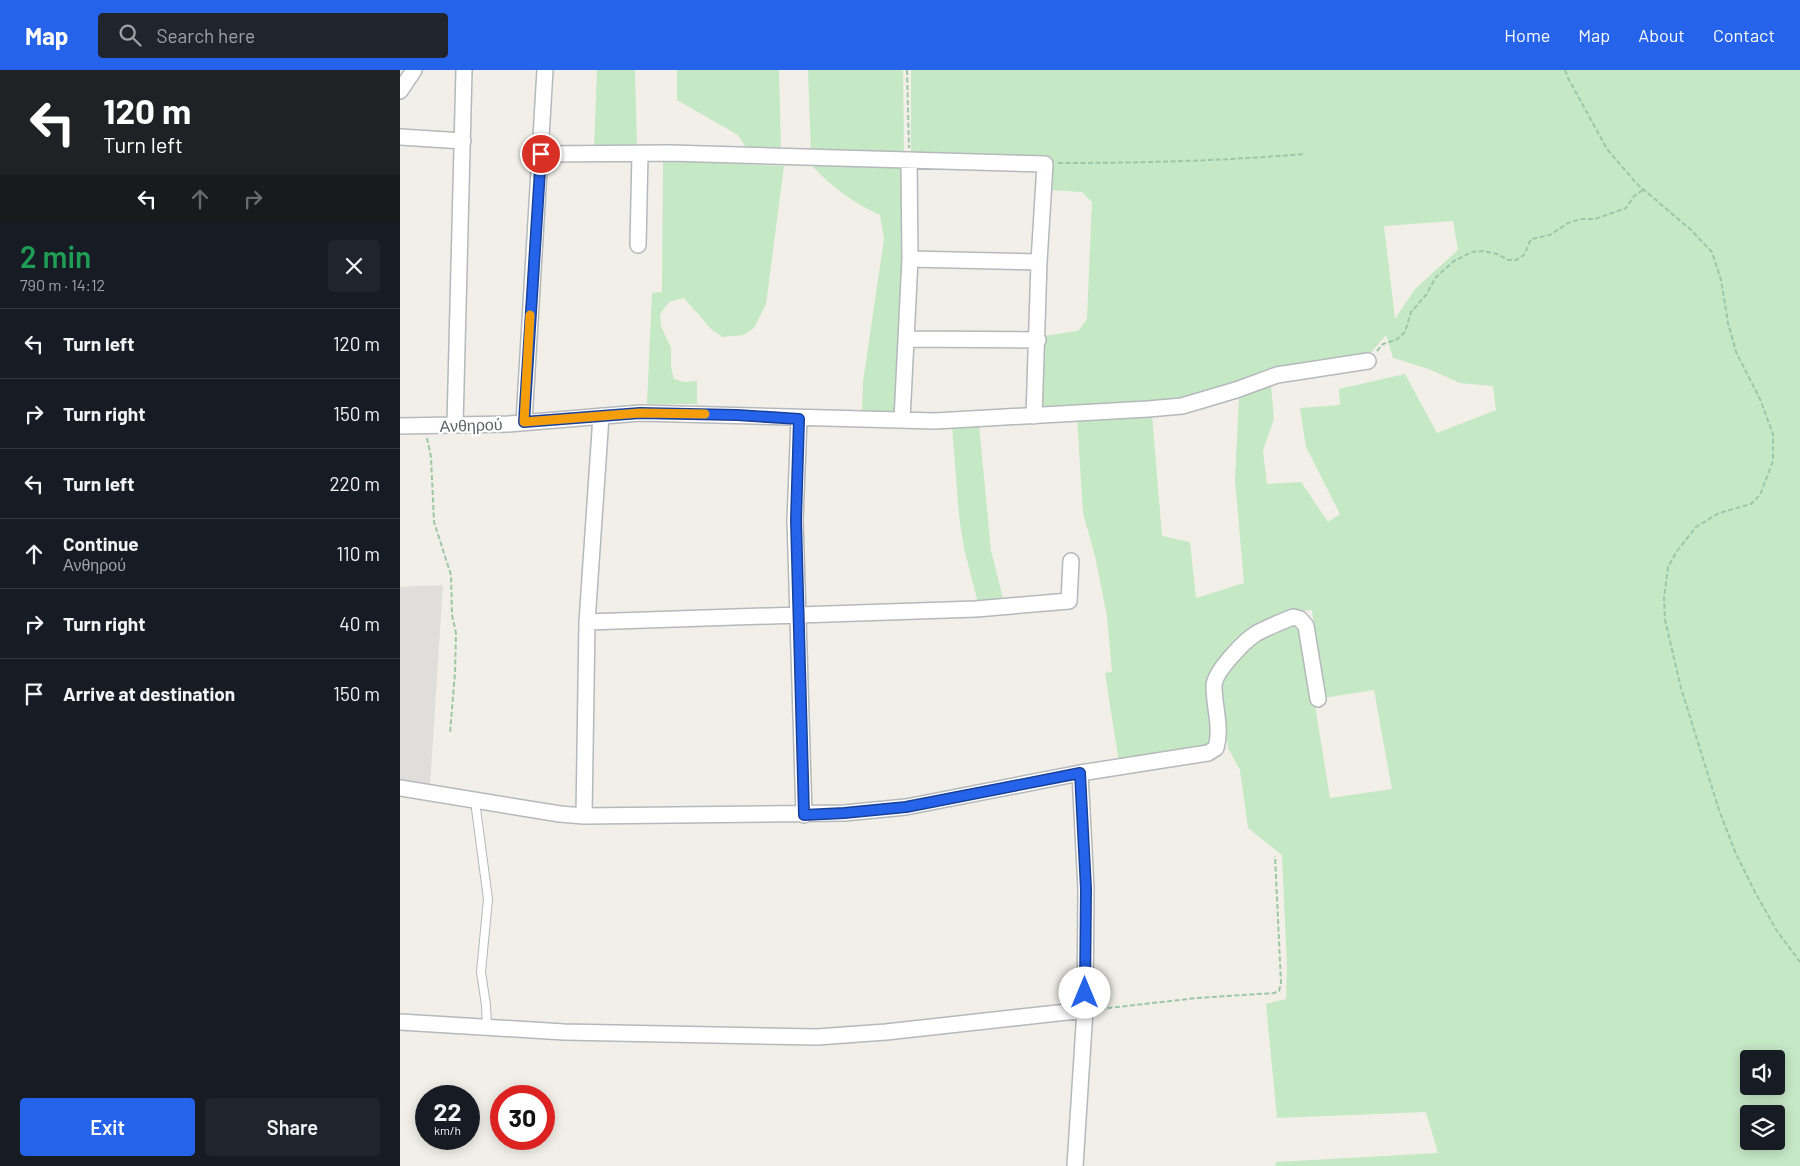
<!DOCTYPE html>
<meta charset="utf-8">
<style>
:root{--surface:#171b24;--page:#20242c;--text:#f1f3f6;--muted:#9ea1a6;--line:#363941;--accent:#2563eb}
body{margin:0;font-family:Barlow,sans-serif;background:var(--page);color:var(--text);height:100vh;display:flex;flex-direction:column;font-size:19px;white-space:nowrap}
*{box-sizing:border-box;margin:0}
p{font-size:16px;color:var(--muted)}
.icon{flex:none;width:28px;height:28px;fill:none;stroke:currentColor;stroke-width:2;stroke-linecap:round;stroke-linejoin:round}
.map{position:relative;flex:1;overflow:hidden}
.drawer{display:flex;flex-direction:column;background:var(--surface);width:400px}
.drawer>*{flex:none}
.hud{background:#202124;color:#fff;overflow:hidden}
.buttons{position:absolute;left:1340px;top:980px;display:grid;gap:10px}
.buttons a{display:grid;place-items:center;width:45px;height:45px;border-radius:5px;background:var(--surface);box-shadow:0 2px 12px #0003;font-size:25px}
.speed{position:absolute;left:15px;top:1015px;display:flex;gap:10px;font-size:25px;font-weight:700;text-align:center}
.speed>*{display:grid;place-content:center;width:65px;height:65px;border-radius:50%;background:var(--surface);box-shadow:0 2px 12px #0003;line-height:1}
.speed small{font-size:12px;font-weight:400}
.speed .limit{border:8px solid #d22;background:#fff;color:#111}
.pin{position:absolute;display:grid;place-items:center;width:42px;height:42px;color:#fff;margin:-21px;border:2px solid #fff;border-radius:50%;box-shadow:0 1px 5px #0007}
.me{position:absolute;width:55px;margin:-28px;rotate:0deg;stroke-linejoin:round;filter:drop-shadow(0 0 4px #0008)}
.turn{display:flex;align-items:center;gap:18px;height:105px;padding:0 20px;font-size:22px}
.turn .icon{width:65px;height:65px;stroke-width:2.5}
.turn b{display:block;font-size:35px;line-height:42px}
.lanes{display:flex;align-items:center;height:48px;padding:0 20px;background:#0003;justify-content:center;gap:25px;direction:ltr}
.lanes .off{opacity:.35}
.round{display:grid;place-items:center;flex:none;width:52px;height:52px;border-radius:5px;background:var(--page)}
.head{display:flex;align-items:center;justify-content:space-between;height:85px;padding:0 20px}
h1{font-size:30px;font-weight:600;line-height:38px;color:#1e9e55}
.button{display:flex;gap:10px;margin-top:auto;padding:10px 20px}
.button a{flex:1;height:58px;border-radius:5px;background:var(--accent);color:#fff;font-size:20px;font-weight:600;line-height:58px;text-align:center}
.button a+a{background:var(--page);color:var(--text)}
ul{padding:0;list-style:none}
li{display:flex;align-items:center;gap:15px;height:70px;padding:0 20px;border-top:1px solid var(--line)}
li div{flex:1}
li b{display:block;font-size:19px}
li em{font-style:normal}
header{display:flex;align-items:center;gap:30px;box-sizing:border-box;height:70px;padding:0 25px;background:var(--accent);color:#fff}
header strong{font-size:24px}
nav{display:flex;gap:28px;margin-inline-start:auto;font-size:18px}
.search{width:350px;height:45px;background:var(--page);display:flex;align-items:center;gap:12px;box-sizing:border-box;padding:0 18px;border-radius:5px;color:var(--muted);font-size:19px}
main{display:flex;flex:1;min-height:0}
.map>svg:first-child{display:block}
</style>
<header>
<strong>Map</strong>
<div class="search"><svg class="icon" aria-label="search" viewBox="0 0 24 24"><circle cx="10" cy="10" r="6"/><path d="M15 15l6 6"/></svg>Search here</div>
<nav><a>Home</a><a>Map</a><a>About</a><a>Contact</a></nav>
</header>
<main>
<section class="drawer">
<div class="hud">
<div class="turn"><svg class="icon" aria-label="left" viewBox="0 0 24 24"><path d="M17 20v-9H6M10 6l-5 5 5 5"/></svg><div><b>120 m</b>Turn left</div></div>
<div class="lanes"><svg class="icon" aria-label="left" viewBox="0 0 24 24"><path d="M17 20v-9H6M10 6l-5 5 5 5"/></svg><svg class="icon off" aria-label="ahead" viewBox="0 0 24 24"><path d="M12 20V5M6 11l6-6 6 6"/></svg><svg class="icon off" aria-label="right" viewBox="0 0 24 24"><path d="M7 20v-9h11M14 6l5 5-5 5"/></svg></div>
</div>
<div class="head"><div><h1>2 min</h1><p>790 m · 14:12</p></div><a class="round"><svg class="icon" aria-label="close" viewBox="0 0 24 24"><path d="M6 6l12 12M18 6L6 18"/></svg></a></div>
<ul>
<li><svg class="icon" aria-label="left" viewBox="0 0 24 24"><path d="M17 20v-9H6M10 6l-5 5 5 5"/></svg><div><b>Turn left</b></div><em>120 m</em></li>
<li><svg class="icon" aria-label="right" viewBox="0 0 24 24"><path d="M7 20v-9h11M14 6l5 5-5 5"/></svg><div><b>Turn right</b></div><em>150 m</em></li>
<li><svg class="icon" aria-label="left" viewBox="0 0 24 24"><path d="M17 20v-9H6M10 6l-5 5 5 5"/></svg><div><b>Turn left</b></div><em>220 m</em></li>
<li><svg class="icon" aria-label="ahead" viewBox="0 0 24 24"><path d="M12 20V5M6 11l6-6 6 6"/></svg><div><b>Continue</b><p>Ανθηρού</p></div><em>110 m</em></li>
<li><svg class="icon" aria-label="right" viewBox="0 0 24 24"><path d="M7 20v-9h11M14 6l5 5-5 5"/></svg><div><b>Turn right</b></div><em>40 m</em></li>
<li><svg class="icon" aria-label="arrive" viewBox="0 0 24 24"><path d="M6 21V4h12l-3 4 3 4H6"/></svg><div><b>Arrive at destination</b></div><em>150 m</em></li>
</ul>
<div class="button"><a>Exit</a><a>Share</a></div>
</section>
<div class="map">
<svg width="1400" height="1096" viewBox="0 0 1400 1096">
<rect width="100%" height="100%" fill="#f1efe8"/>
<path fill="#e0deda" d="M43,515L30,715L0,709V517Z"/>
<path fill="#c5e8c5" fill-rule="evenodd" d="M197,0H235L237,79H194Z
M277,0H379L381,80L347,79L338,65L277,30Z
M408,0H503L504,83L411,84Z
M511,0H1400V1096H875L876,1092L1038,1083L1026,1042L877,1048L866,934L886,929L887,897L882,785L848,758L840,700L828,678L822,614L826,600L848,574L885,556L895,555L903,561L930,728L992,719L974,620L923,628L912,540L890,542L821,595V676L719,693L705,603L712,602L707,546L695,486L683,443L677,347L752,345L762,466L790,472L796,528L844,513L835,410L839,327L871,316L874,349L863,381L867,414L901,412L928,452L940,444L906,377L900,338L940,335L939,319L1005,304L1037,363L1096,340L1093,316L1060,313L1029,299L993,288L986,265L968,286L778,331L642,340L643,266L678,261L687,249L692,132L682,122L650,120L652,88L511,83ZM1053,151L1058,180L1015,219L995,249L984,156ZM1349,989H1376V1016H1349ZM1349,1044H1376V1071H1349Z
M263,90L384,96L366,234L354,258L343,265L323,267L312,260L284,228L269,232L260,244L261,256L271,278V297L274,309L283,312L297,311V334H247L252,223L262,222Z
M415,95L505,96L508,150L495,346L462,344L463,312L484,169L480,145C455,134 432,117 413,97Z
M579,355L591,481L604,532L578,533L564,478L559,446L552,356Z"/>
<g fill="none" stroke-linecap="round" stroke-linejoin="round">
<g stroke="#b5b8bc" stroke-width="10">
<path id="lane" d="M75,731L88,829L81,902L86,935L87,958"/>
</g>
<g stroke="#b5b8bc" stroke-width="18">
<path id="street" d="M0,21L14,0
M0,67L63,71
M141,84L270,83L645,94L639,192L634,346
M238,175L240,84
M510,189L639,192
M506,269L638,270
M399,349L395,450L404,745
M502,350L510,189L509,90
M124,352L145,0
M55,355L64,0
M0,356L108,354L240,343L535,351L748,339L782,336L836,320L877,305L968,291
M187,552L576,539L669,531L671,491
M0,718L160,744L184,746L444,743L506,737L680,703L808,683L816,678C822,658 814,637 814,616C814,602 845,570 857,563C868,557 881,552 893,547L900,549L906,556L918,629
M184,746L187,552L201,346
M0,952L164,962L417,967L486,962L685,940
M675,1096L685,940L686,819L680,703"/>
</g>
<path stroke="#9cc7a9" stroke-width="2" stroke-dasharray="5 2.5" stroke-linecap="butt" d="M507,0L509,78
M1165,0L1168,8L1207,79L1236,113L1291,160L1312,182L1321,210L1328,253L1336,282L1360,329L1373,364V391L1360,425L1351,434L1319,443L1296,457L1277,481L1268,497L1264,528L1265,550L1281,618L1319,740L1336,784L1356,824L1377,861L1400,892
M658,93C740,93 822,91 903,84
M977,281L983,274L996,270L1005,262L1011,242L1026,225L1036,207L1054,191L1072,182L1083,181L1097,184L1108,190H1116L1124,185L1131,169L1150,165L1168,153L1181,149H1195L1226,138L1234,126L1243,120
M27,368L31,387L34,452L51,505L52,545L56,563L55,603L50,663
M700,939L797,928L874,923L879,921L881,913L875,786"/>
<use href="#lane" stroke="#fff" stroke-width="8"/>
<use href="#street" stroke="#fff" stroke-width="15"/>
</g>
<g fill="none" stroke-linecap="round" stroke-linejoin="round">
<g stroke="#184099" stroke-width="12">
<path id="route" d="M141,84L124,352L240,343L337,345L399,349L396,450L404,745L444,743L506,737L680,703L686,819L685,923"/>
</g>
<use href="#route" stroke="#2563eb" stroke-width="9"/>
<path stroke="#f59e0b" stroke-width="9" d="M130,245L124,352L240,343L305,344"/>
</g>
<g text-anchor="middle" stroke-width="4.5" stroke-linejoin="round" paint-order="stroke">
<g font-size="16" fill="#5f6368" stroke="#fff">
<text transform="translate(71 355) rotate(-2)" y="6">Ανθηρού</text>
</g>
</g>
</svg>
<div class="buttons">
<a><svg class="icon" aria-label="sound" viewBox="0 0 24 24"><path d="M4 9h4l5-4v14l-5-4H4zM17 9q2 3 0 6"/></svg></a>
<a><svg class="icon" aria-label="layers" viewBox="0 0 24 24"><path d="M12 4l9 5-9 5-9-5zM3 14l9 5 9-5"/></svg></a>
</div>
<div class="speed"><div>22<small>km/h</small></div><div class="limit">30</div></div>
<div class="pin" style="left:141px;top:84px;background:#d93025"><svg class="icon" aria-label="arrive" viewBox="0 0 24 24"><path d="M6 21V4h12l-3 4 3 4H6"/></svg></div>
<svg class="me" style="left:685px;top:923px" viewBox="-20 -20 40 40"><circle r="19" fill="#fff"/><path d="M0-13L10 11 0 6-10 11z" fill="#2563eb"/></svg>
</div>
</main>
